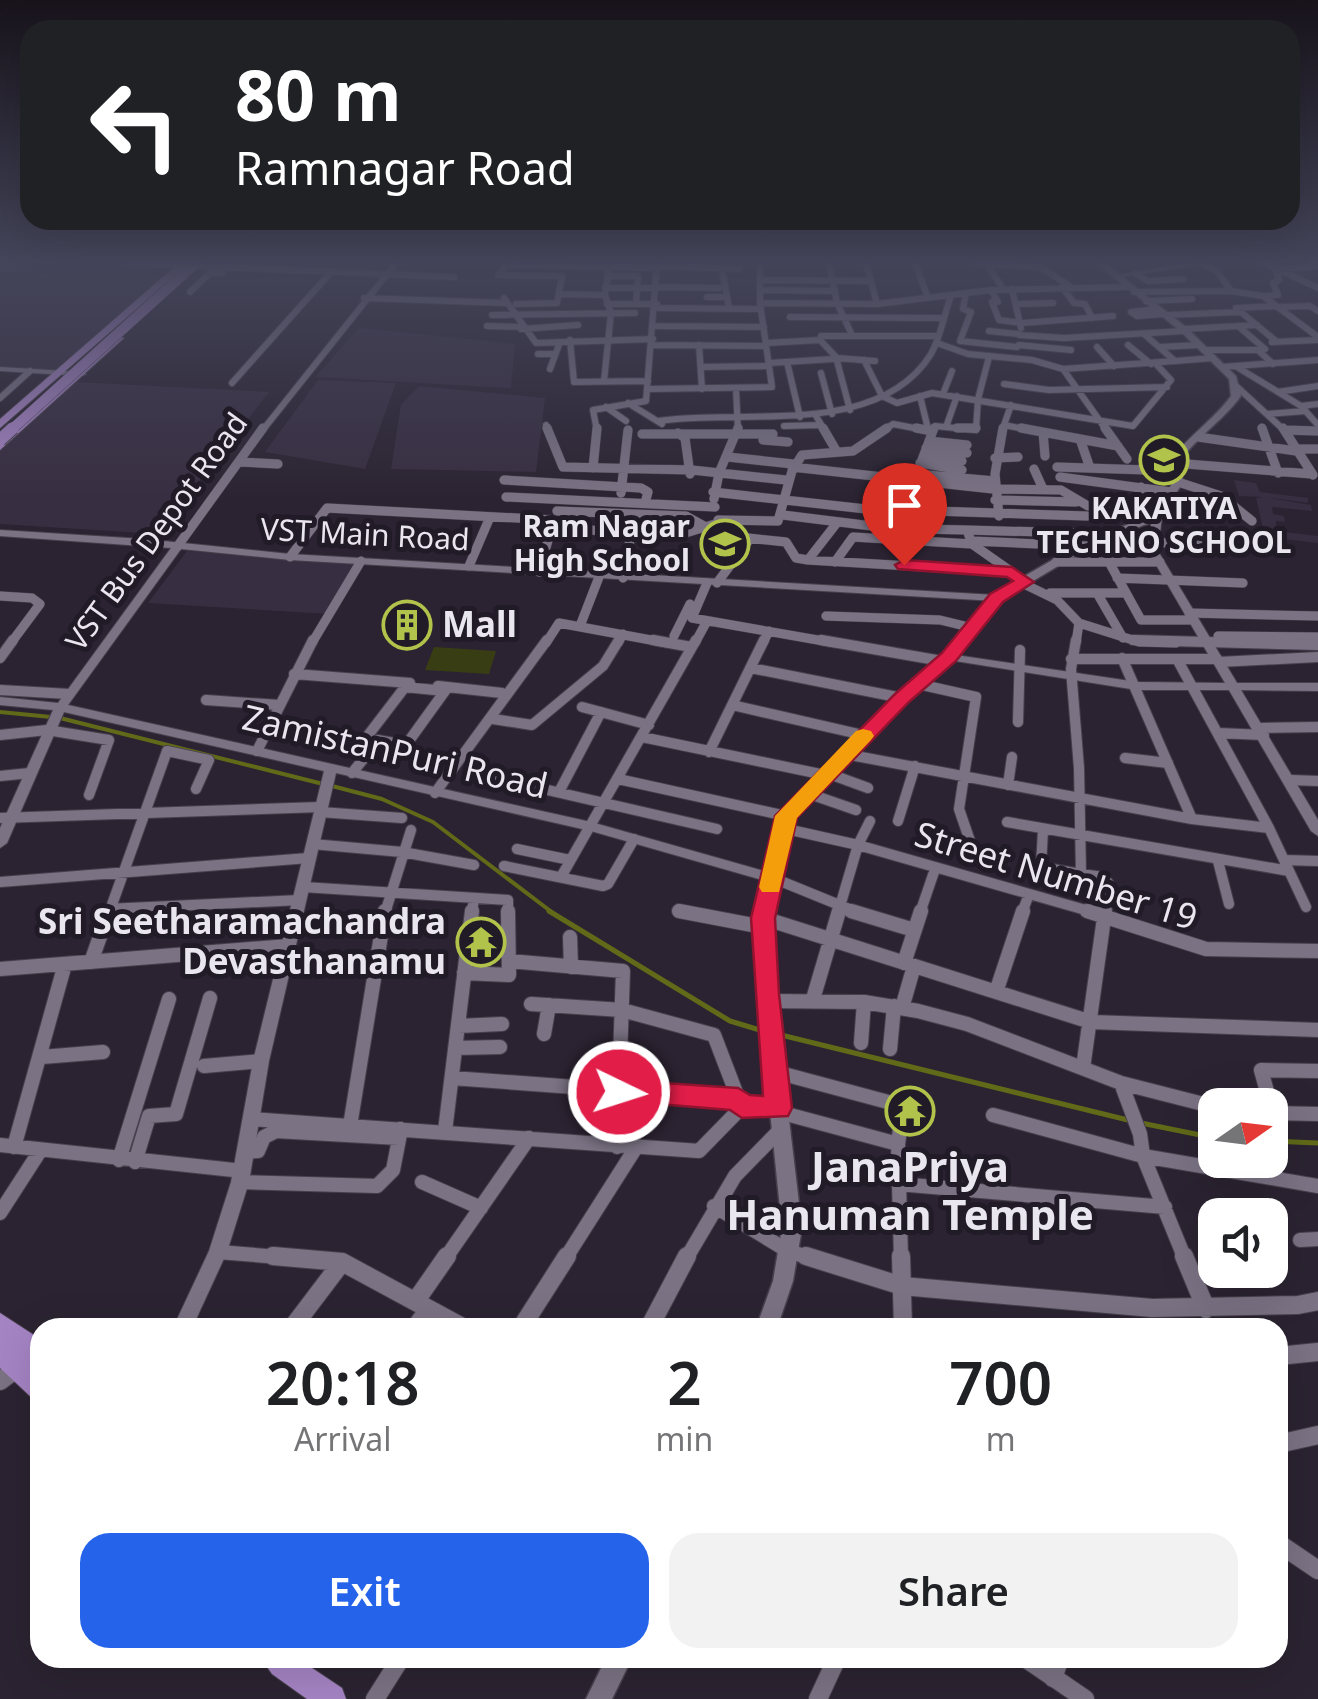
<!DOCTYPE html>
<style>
:root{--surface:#fff;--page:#f2f2f2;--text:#202124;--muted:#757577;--accent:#2563eb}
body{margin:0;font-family:"Noto Sans",sans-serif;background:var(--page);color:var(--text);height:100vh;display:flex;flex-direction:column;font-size:38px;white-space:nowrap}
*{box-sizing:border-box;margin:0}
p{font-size:32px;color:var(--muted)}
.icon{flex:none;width:55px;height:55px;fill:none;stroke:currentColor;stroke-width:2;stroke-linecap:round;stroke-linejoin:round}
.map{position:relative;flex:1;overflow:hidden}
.details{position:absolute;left:30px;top:1318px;width:1258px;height:350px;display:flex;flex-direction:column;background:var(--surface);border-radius:30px;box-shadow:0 10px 40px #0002}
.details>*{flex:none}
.hud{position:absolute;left:20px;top:20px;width:1280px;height:210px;border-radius:30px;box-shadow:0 10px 40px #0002;background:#202124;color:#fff;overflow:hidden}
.needle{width:65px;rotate:76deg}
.fabs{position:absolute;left:1198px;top:1088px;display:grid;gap:20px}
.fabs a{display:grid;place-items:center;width:90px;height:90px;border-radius:20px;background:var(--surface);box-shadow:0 10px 40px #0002;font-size:50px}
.pin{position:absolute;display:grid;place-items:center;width:85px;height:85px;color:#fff;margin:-102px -42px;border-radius:50% 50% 50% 0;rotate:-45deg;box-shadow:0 0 10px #0007}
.pin .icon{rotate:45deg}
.me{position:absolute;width:110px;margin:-55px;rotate:94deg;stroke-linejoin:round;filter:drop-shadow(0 0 8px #0008)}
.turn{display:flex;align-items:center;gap:35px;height:210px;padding:0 50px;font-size:45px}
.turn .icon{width:130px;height:130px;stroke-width:2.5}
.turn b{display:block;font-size:70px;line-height:85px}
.eta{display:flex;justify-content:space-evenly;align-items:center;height:170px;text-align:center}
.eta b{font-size:60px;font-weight:600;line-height:70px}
.button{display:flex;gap:20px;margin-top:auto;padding:20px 50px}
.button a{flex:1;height:115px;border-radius:30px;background:var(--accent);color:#fff;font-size:40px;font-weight:600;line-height:115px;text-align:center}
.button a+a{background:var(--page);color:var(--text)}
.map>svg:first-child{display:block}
</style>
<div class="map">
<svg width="1318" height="1699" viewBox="0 0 1318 1699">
<rect width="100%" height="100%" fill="#2b2331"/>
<path fill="#382e41" d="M0,263H182L62,371L0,367Z
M359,328L515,344L511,388L315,377Z
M318,380L396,383L365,469L265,452Z
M76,382L269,392L158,534L0,524V450Z
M419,386L545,398L536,472L391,469L401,405Z
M1234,480L1256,483L1260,492L1308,498V503L1264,497L1311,505L1312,511L1272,507L1273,514L1284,516L1285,522L1276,521V531L1318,536V543L1265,537L1256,498L1263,497L1239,496Z
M187,551L358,561L329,614L148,603Z"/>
<path fill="#383d13" d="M434,647L496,651L489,674L425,670Z"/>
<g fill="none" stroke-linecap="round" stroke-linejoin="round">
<path stroke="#606a18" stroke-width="4" d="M0,712L51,717
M60,718L323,784
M332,786L382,799L433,822L553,913"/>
<path stroke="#606a18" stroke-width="5" d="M549,911L730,1021L763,1031
M777,1034L1132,1121
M1141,1123L1215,1138
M1270,1141L1318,1143"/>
<g stroke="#47404c" stroke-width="8">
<path id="minor-far4" d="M128,263L454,277
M829,263L837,303L852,335
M866,263L877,304
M915,263L928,298
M976,263L1040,267L1071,287
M1265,263L1318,288
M987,264L1003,289
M1204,264L1217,271L1231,291L1263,296L1318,337
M658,266L739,269
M722,269L729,308
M1135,273L1148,281L1183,279
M607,276H638L636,304
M760,280L871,281
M657,287L719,288
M1062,287L1074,303L1085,304L1092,318
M605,288H657
M1012,289L1021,328
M761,290L835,291
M991,290L998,302H992L999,320L1022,323L1113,316
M190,292L210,273H223
M1134,292L1231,291
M966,293L963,309L971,312L960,341L1017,347
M560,294L605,295
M1264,296L1278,295L1273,283L1279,280L1275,269L1318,266
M707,297H726
M364,298L506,303
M504,298L536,343L653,339
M1146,301L1192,299
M760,303L877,304L991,290L1126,287
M516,304L557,303L562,276L498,275L507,265L658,268
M607,304H657
M1018,304L1053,303
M1275,306L1236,308L1277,342
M1277,307L1310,306L1318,311
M657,308L761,309
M1157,309L1131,312L1137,316L1165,314
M492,315L635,313
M1166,315L1240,312
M790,317L941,318
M487,326L521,327
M655,326L764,327
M1238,326L1265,349L1258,350L1273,364
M521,329L578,325
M1183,329L1257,325
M989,331L1019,334
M1144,334L1175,361L1213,358
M1019,335L1064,338L1184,331
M570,340L574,382L648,381
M820,340L837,358L875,361
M1272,342L1318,340
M766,343L820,340L821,336H937
M937,343L968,354L1032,360L1063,369L1175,361
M653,345L766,346
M699,345L702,389
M1019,345L1071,350
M1128,345L1151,364
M1097,347L1114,366
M1160,347L1199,345
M1204,350H1258
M538,354H554
M864,360L882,396L897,403L932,393L1133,426L1171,380L1155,363
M837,361L850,410
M787,362L800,417
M769,363L833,359
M701,367L769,366
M1222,367L1318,360
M1237,367L1301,406L1318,425
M550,369L560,342
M1063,369L1107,431
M821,373L832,414
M604,381L611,313L605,295L609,267
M232,383L331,272
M1004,384L1049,390L1167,387
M1235,385L1285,431
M647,389L772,387L760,303V264
M736,389L738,431
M1278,392L1318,386
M943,394L952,371
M920,396L928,429
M0,398L30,371
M628,403L662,424
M1301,406L1318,404
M606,407L626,421
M1267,414L1306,411
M816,416L825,431
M658,421C741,408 878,439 931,354C941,336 944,315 951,296
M546,425L548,431
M1004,425L1035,431
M784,426L821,425
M946,427L957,396
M1285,430L1306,431
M262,431L396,263
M597,431L593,410L646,401L657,263
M883,431L893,424L930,431
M933,431L935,426L976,430L978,399L989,357
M1002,431L1011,405"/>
</g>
<g stroke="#47404c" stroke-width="10">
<path id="minor-far3" d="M547,428L563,467L692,470L786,480
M823,428L837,452
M916,428L932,431
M957,428H976
M1021,428L1118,446
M1105,428L1127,459
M1262,428L1278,473
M1283,428L1313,475
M1285,430L1318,431
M1043,432L1045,456
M678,433L685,438L690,474
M642,434H773
M1198,437L1296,451
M1080,439L1090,468
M763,440L788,442
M929,441L967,445
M926,448L967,453
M1295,449H1318
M728,457L793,464
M927,457L962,461
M995,458L1018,457
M240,462L278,464
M920,463L962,470
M1174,463L1312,474
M792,467L993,489L1061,490L1088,506L1146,520
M1057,467L1177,471
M593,468L597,428
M1034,469L1043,489
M916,474L995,481
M1060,477L1171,492
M504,480L641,488L648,492L645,503
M1178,482L1221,496L1252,521
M713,492L902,513L919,529L967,530L972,544
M621,493L628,430
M506,497L715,507
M714,499L719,473L738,428
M995,500L1076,502
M903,510L1087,516
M557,511L686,516L704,526
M783,515L896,529L934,428
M999,516L995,474L1003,428
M1132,516L1141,487
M718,520L778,521L792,471L802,455L853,451L887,428
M552,528L679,535L715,524L739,537L786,542L796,558L808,560L1012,572
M967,530L1113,534
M973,541L1084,546
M1154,542L1231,548
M177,547L263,428
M290,557L327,508L554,520
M808,560L836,524
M835,562L853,537L972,544L1009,570
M1056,562H1160
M1109,562L1141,620H1193
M469,566L490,517
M539,572L553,523
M623,578L631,534
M1117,578L1243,583
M707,583L692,618L835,643
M717,583L749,540
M1022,583L1057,600L1079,623L1076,643
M1050,593H1125
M1097,593L1123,638
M0,596L32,598L40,604L11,643
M1189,613L1318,616
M826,616L940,620L973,628
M1079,623L1139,642L1176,643
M580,626L599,577
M674,636L690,604
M1218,636L1318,637
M312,643L361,561
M546,643L559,623L667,643
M618,643L623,634
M695,643L707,621
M763,643L769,631"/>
</g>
<g stroke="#47404c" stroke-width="12">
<path id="minor-far2" d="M653,640L691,647
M821,640L942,661
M1133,640L1318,645
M0,658L13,640
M1122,658L1192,819
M1071,659H1217
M1177,659L1269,828L1306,907
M1219,662L1318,657
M751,668L902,698
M294,674L410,683
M918,684L976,697L959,809L970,841
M438,686L502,693
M405,687L445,691L406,745L366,738Z
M0,690L69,694
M206,700L279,705
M732,705L863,735
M582,707L649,725
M493,719L532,725L603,666L619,640
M1018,722L1020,650
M1260,728L1318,727
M1218,733L1264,735
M0,735L47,730L109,740L89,795
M642,737L825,775
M257,751L313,640
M709,752L764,640
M845,754L1192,819L1269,828
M1125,758L1168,763
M352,773L378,741
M827,773L868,788
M478,774L717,829
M0,776L30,773
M618,779L786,816
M1290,780L1318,781
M1008,785L1012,757
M560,790L601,712
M435,793L547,640
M807,793L856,810
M320,812L402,818
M0,818L321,807
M898,821L915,766
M1007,822L1289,871
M782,828L858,845L1096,913
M1043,830L1041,867L1081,874L1079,768L1071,669L1076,640
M312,844L402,852L474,865
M517,849L570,860
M1284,860L1318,861
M1218,861L1229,904
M504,866L603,886L608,884L634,839
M1081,874L1103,877L1109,884L1105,913
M561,877L696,640
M773,878L859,913
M0,882L309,858
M303,887L508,900V913
M107,909L300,900
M679,911L691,913
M109,913L167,751L209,760L196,789
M385,913L411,830
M472,913L474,898
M838,913L858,845L870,821
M920,913L935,869
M1022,913L1029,894"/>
</g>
<g stroke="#47404c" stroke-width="16">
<path id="minor-far1" d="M679,911L763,927
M851,911L914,930
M1087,911L1206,949L1318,951
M763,918L1091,1022L1318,1030
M570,937L571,967
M509,961L623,971L617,1147
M91,962L109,911
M904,963L921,911
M0,969L289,946
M464,973L509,975L508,911
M996,992L1023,911
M813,999L839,911
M767,1001L864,1002L918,1011L967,1024L1121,1083L1215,1107
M531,1004L622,1010L714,1035L740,1103
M902,1008L914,966
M458,1026L502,1024
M544,1034L549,1005
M861,1043L864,1002
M455,1048L500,1047
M890,1049L894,1006
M42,1057L103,1052
M204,1066L261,1061
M1083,1068L1105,911
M776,1072L903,1106L898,1144L901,1259
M452,1078L738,1099
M1121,1083L1140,1134L1143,1156L1185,1259
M779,1112L898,1144
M1270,1113L1318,1114
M1273,1113L1261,1070L1318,1071
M993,1115L1143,1156L1318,1186
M250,1119L699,1151L742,1107L778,1108
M350,1126L385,911
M445,1131L472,911
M0,1145L243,1171
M14,1147L65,964
M244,1152L258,1151L264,1137L276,1131L399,1138
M119,1160L169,999
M135,1162L149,1116L176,1114L210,998
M240,1182L377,1186L393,1170L401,1129
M422,1182L481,1208
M898,1184L1165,1207
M714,1206L788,1251L814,1259
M0,1213L40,1151
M1300,1240L1318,1239
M218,1252L304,1259
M445,1259L529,1138
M565,1259L635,1149
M686,1259L735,1176L779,1131"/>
</g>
<g stroke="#47404c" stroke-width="20">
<path id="minor" d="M273,1256L342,1262L464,1328
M806,1256L902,1286L1152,1308L1298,1305L1318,1301
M901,1256L903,1328
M1184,1256L1206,1309
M417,1299L447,1256
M292,1328L342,1262
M415,1328L429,1309
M521,1328L567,1256
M649,1328L687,1256
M1278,1356L1318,1352
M0,1381L20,1366
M1278,1444L1318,1435
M1278,1543L1318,1570
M1025,1658L1085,1699
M1053,1678L1060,1658
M375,1699L401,1658
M818,1699L837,1658"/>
</g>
<g stroke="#47404c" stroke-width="2">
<path id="tertiary" d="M1190,263H1210L1115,278L1111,276Z
M0,367L82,372L86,374L82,376L0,371Z
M1157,513L1162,516L1158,551L1237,683H1318V691L1241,690L1318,820V836L1311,831L1229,690H1137L949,660L943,657L949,654L1137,682L1225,683L1148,551L1152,516Z
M0,530L144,539L290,554L996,595L1001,598L996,601L290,560L181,549L68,705L591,822L778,875L780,878L773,883L591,831L336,773L269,1061L249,1182L227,1252L192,1328H173L209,1251L231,1182L253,1061L324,771L64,712L7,843L0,848V828L53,710L0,705V697L58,703L171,548L0,536Z"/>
</g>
<g stroke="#47404c" stroke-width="3">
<path id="secondary" d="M1096,263H1105L1186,327L1236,376L1241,396C1223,421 1196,437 1179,463L1183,482L1161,518L1088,548L1000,601L953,660L907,701L793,818L771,918L774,994L802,1228L793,1281L777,1328H756L773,1281L782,1228L758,994L755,918L779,816L897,695L945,654L992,595L1080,544L1153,514L1173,482L1169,463C1186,437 1213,421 1231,396L1229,379L1180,331Z
M606,1658H632L612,1699H586Z"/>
</g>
<g stroke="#47404c" stroke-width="2">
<path id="primary" d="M179,263H189L0,428V419Z
M115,336L124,338L0,450V441Z
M0,1313L40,1339V1366L30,1361L40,1371V1401L31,1397L0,1368Z
M261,1658H297L342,1688L346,1699H307L272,1674Z"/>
</g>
<use href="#minor-far4" stroke="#7b7384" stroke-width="6"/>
<use href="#minor-far3" stroke="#7b7384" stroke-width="9"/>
<use href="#minor-far2" stroke="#7b7384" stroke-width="10"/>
<use href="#minor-far1" stroke="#7b7384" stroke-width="14"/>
<use href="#minor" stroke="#7b7384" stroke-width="18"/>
<use href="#tertiary" fill="#7b7384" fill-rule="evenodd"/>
<use href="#secondary" fill="#7b7384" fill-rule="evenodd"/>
<use href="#primary" fill="#a584c4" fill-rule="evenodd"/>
<g stroke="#47404c" stroke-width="11" stroke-linecap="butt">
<path id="primary-bridge-far1" d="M10,431L196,263"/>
</g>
<g stroke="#47404c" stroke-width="14" stroke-linecap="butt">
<path id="primary-bridge" d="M0,440L13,428"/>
</g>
<use href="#primary-bridge-far1" stroke="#a584c4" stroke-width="10"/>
<use href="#primary-bridge" stroke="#a584c4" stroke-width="12"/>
</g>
<linearGradient id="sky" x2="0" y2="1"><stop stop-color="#18131b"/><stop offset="0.52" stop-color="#44455a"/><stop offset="1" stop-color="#44455a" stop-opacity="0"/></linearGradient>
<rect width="1318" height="501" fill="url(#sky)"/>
<path fill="#e11d48" stroke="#92132f" stroke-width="2.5" d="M904,560L1012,567L1034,582L1003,602L956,661L909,702L797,818L775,918L779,994L792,1108L788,1116L742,1118L730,1110L610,1100L606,1092L610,1084L619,1080L738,1088L750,1095L763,1096L751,918L775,816L895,694L942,653L990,594L1013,581L1007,577L898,569L895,565Z"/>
<path fill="#f59e0b" d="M863,729L871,731L874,736L871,740L797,818L779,892H762L759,887L775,816L856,731Z"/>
<defs>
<g id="university-ring" transform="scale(2.5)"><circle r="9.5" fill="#211a27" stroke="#b2c34b" stroke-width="1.5"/><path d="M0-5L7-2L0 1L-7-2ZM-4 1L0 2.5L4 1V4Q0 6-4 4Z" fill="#b2c34b"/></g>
<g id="building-ring" transform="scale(2.5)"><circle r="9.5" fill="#211a27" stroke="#b2c34b" stroke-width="1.5"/><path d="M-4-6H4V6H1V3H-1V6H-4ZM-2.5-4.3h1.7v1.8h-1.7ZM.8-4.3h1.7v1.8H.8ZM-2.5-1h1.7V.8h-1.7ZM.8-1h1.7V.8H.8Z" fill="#b2c34b"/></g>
<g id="temple-ring" transform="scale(2.5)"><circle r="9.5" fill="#211a27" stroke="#b2c34b" stroke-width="1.5"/><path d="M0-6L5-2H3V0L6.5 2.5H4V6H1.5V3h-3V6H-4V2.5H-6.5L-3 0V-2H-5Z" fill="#b2c34b"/></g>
</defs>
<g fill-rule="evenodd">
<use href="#university-ring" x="1164" y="460"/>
<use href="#university-ring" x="725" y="544"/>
<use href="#building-ring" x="407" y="625"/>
<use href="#temple-ring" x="481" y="942"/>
<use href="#temple-ring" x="910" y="1111"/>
</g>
<g text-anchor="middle" stroke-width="10" stroke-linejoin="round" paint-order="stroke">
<g font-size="30" font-weight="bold" fill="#eae6ef" stroke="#211a27">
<text x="1164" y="519">KAKATIYA<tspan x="1164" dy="34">TECHNO SCHOOL</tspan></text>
<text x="690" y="537" text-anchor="end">Ram Nagar<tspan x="690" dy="34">High School</tspan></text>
</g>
<g font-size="30" fill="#eae6ef" stroke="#211a27">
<text transform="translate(157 532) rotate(-54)" y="10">VST Bus Depot Road</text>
<text transform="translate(365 535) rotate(3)" y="10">VST Main Road</text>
</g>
<g font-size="35" font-weight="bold" fill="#eae6ef" stroke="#211a27" text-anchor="start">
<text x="442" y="637">Mall</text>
<text x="446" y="934" text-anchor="end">Sri Seetharamachandra<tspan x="446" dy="40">Devasthanamu</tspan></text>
</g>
<g font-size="35" fill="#eae6ef" stroke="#211a27">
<text transform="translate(395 752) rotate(13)" y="12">ZamistanPuri Road</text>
<text transform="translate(1056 876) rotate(17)" y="12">Street Number 19</text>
</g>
<g font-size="42" font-weight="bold" fill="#eae6ef" stroke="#211a27">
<text x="910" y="1182">JanaPriya<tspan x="910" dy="48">Hanuman Temple</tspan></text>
</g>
</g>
</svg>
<div class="fabs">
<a><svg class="needle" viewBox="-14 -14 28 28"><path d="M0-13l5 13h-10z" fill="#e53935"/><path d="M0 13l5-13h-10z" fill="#757577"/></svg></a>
<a><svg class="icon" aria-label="sound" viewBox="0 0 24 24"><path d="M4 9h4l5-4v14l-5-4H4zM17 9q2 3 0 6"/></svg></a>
</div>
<div class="pin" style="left:904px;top:565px;background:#d93025"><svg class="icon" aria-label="arrive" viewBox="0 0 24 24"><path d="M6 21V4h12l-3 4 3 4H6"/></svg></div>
<svg class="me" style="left:619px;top:1092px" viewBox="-20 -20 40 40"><circle r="17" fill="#e11d48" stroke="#fff" stroke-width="3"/><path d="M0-11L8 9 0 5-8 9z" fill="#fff"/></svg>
<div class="hud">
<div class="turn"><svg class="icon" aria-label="left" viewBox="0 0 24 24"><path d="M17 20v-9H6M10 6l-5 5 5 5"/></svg><div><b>80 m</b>Ramnagar Road</div></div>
</div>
<section class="details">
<div class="eta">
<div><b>20:18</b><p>Arrival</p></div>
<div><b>2</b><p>min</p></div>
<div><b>700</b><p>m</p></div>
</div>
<div class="button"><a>Exit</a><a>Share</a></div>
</section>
</div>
